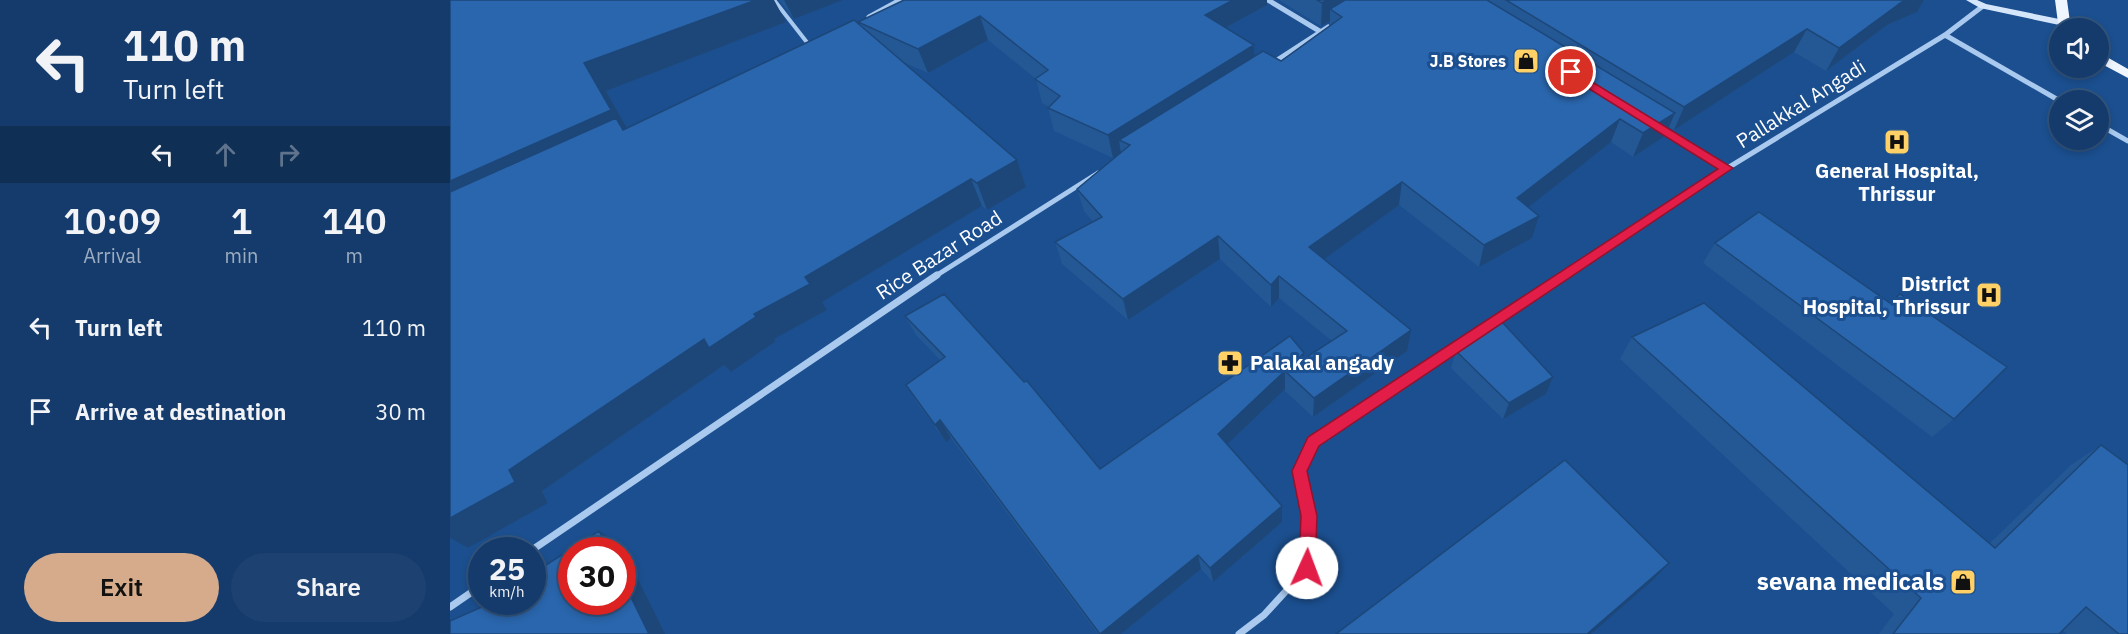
<!DOCTYPE html>
<style>
:root{--surface:#143b6b;--page:#1d4271;--text:#f1f3f6;--muted:#9dadc1;--line:#33557e;--accent:#d6ab8b}
body{margin:0;font-family:"IBM Plex Sans",sans-serif;background:var(--page);color:var(--text);height:100vh;display:flex;flex-direction:column;font-size:22px;white-space:nowrap}
*{box-sizing:border-box;margin:0}
p{font-size:20px;color:var(--muted)}
.icon{flex:none;width:33px;height:33px;fill:none;stroke:currentColor;stroke-width:2;stroke-linecap:round;stroke-linejoin:round}
.map{position:relative;flex:1;overflow:hidden}
.details{display:flex;flex-direction:column;background:var(--surface);width:450px}
.details>*{flex:none}
.top-card{background:#143b6b;color:var(--text);overflow:hidden}
.controls{position:absolute;left:1599px;top:18px;display:grid;gap:12px}
.controls a{display:grid;place-items:center;width:60px;height:60px;border-radius:50%;background:var(--surface);box-shadow:0 3px 9px #0003,0 0 0 2px var(--line);font-size:30px}
.speed{position:absolute;left:18px;top:537px;display:flex;gap:12px;font-size:30px;font-weight:700;text-align:center}
.speed>*{display:grid;place-content:center;width:78px;height:78px;border-radius:50%;background:var(--surface);box-shadow:0 3px 9px #0003,0 0 0 2px var(--line);line-height:1}
.speed small{font-size:15px;font-weight:400}
.speed .limit{border:9px solid #d22;background:#fff;color:#111}
.pin{position:absolute;display:grid;place-items:center;width:51px;height:51px;color:#fff;margin:-26px;border:3px solid #fff;border-radius:50%;box-shadow:0 2px 6px #0007}
.me{position:absolute;width:66px;margin:-33px;rotate:2deg;stroke-linejoin:round;filter:drop-shadow(0 0 4px #0008)}
.turn{display:flex;align-items:center;gap:21px;height:126px;padding:0 24px;font-size:27px}
.turn .icon{width:78px;height:78px;stroke-width:2.5}
.turn b{display:block;font-size:42px;line-height:51px}
.lanes{display:flex;align-items:center;height:57px;padding:0 24px;background:#0003;justify-content:center;gap:30px;direction:ltr}
.lanes .off{opacity:.35}
.eta{display:flex;justify-content:space-evenly;align-items:center;height:102px;text-align:center}
.eta b{font-size:36px;font-weight:600;line-height:42px}
.cta{display:flex;gap:12px;margin-top:auto;padding:12px 24px}
.cta a{flex:1;height:69px;border-radius:36px;background:var(--accent);color:#111;font-size:24px;font-weight:600;line-height:69px;text-align:center}
.cta a+a{background:var(--page);color:var(--text)}
ul{padding:0;list-style:none}
li{display:flex;align-items:center;gap:18px;height:84px;padding:0 24px}
li div{flex:1}
li b{display:block;font-size:22px}
li em{font-style:normal}
main{display:flex;flex:1;min-height:0}
.map>svg:first-child{display:block}
</style>
<main>
<section class="details">
<div class="top-card">
<div class="turn"><svg class="icon" aria-label="left" viewBox="0 0 24 24"><path d="M17 20v-9H6M10 6l-5 5 5 5"/></svg><div><b>110 m</b>Turn left</div></div>
<div class="lanes"><svg class="icon" aria-label="left" viewBox="0 0 24 24"><path d="M17 20v-9H6M10 6l-5 5 5 5"/></svg><svg class="icon off" aria-label="ahead" viewBox="0 0 24 24"><path d="M12 20V5M6 11l6-6 6 6"/></svg><svg class="icon off" aria-label="right" viewBox="0 0 24 24"><path d="M7 20v-9h11M14 6l5 5-5 5"/></svg></div>
</div>
<div class="eta">
<div><b>10:09</b><p>Arrival</p></div>
<div><b>1</b><p>min</p></div>
<div><b>140</b><p>m</p></div>
</div>
<ul>
<li><svg class="icon" aria-label="left" viewBox="0 0 24 24"><path d="M17 20v-9H6M10 6l-5 5 5 5"/></svg><div><b>Turn left</b></div><em>110 m</em></li>
<li><svg class="icon" aria-label="arrive" viewBox="0 0 24 24"><path d="M6 21V4h12l-3 4 3 4H6"/></svg><div><b>Arrive at destination</b></div><em>30 m</em></li>
</ul>
<div class="cta"><a>Exit</a><a>Share</a></div>
</section>
<div class="map">
<svg width="1678" height="634" viewBox="0 0 1678 634">
<rect width="100%" height="100%" fill="#1b4f8f"/>
<g fill="none" stroke-linecap="round" stroke-linejoin="round">
<path stroke="#a9c9ee" stroke-width="4" d="M324,0L359,45"/>
<path stroke="#a9c9ee" stroke-width="5" d="M818,0L871,32
M419,17L450,0
M1495,35L1610,101
M821,64L878,27
M1648,124L1678,141
M1211,128L1277,169
M484,277L648,173
M1111,277L1258,180L1495,35L1533,6"/>
<path stroke="#a9c9ee" stroke-width="7" d="M82,550L487,275
M0,607L32,585
M789,634L814,615L857,568L859,516L850,471L863,441L1114,275"/>
<path fill="#d6e6fa" fill-rule="evenodd" d="M1516,0H1527L1536,4L1614,20L1619,23L1614,26L1530,8Z"/>
<path fill="#f0f6ff" fill-rule="evenodd" d="M1605,0H1617L1620,22L1624,28H1613L1608,23Z
M1648,52L1678,69V78L1648,62Z"/>
</g>
<path fill="#245895" d="M0,0L336,22L156,91L177,128L409,23L454,0L817,5L776,28L804,56L831,61L879,26L880,21L871,26L829,0H1474L1467,12L1437,25L1376,71L1344,52L1224,130L1219,127L1215,136L1183,157L1161,142L1078,207L1082,238L1029,267L949,205L873,259L957,351L863,417L835,391V389L777,444L832,506V522L763,582L751,569L671,634H648L501,438L496,442L467,403L456,385L490,360L466,335L455,316L650,469L854,358L882,341L829,298L821,307L770,259L678,320L612,264L605,242L643,222L634,211L627,189L666,156L663,158L604,131L598,108L599,107L592,103L586,79L538,40L478,73L453,62L567,160L576,187L537,210L532,206L372,302L377,310L324,339L326,341L281,372L274,365L92,491L98,503L18,548L0,538Z
M329,0H393L344,19Z
M1265,243L1504,419L1482,437L1253,263Z
M1182,337L1540,543L1621,465L1651,445L1678,634H1617L1613,631L1609,634H1429L1444,614L1170,359Z
M1006,351L1103,377L1096,394L1053,419L1001,368Z"/>
<path fill="#1d4779" d="M306,0H324L336,22L156,91L182,137L0,221V181L134,63Z
M334,0H393L344,19Z
M783,0H817V5L757,38L755,15Z
M877,0H913L880,9V21L871,26L872,3Z
M1456,0H1474L1467,12L1437,25L1376,71L1389,48L1452,2Z
M530,16L538,40L478,73L468,49Z
M1357,29L1344,52L1224,130L1234,107Z
M804,45L805,68L669,140L671,153L663,158L658,135Z
M1225,113L1215,136L1183,157L1193,133Z
M1170,119L1161,142L1061,221L1067,198Z
M567,160L576,187L537,210L527,183Z
M521,179L532,206L372,302L377,310L324,339L326,341L281,372L274,365L92,491L98,503L18,548L0,538V518L59,470L254,339L304,314L355,277Z
M952,182L949,205L859,270V247Z
M1089,216L1082,238L1029,267L1034,245Z
M768,236L770,259L678,320L673,299Z
M829,276V298L821,307V285Z
M961,330L957,351L863,417L864,398Z
M854,353V371H835Z
M835,371V389L770,451L768,434Z
M1103,377L1096,394L1053,419L1059,403Z
M490,420L501,438L496,442L485,425Z
M832,506V522L763,582L760,568Z
M149,531L171,545L215,634H199L172,579V550H159Z
M748,555L751,569L671,634H650Z
M1219,563L1203,580L1141,634H1137Z"/>
<path fill="#2a66ad" stroke="#1d4779" stroke-width="1.5" d="M0,0H306L134,63L161,110L0,181Z
M454,0H783L755,15L804,45L658,135L598,108L610,96L585,79L598,70L530,16L468,49L408,22Z
M867,0H877L872,3Z
M895,0H1037L1225,113L1193,133L1170,119L1067,198L1089,216L1034,245L952,182L859,247L961,330L864,398L835,371L897,331L829,276L821,285L768,236L673,299L605,242L652,217L627,189L680,145L669,140L813,51L831,61L892,17L880,9Z
M1056,0H1456L1452,2L1389,48L1357,29L1234,107Z
M404,20L567,160L527,183L521,179L355,277L360,284L304,314L306,317L259,348L254,339L59,470L65,482L0,518V192L166,118L173,130Z
M1309,212L1440,303L1450,294L1557,367L1504,419L1265,243Z
M494,294L574,382L577,381L650,469L840,336L854,353L768,434L832,506L760,568L748,555L650,634L490,420L485,425L456,385L495,357L455,316Z
M1254,303L1545,548L1651,445L1678,465V634H1669L1636,607L1609,634H1443L1471,598L1182,337Z
M1052,322L1103,377L1059,403L1006,351Z
M1115,460L1219,563L1137,634H886Z
M149,531L159,550H122V602H172V579L199,634H0V621L43,602H82V574Z"/>
<path fill="#e11d48" stroke="#92132f" stroke-width="1.5" d="M1121,69L1283,168L869,446L857,471L867,516L865,568L863,574L857,576L851,574L849,568L851,516L842,471L858,437L1268,169L1117,75V70Z"/>
<defs>
<g id="shop-square" transform="scale(1.35)"><rect x="-9" y="-9" width="18" height="18" rx="4" fill="#ffd166" stroke="#1b4f8f"/><path d="M-5-2.5h2.3a2.7 3.5 0 0 1 5.4 0H5L5.5 6h-11ZM-1.5-2.5h3a1.5 2.3 0 0 0-3 0Z" fill="#111"/></g>
<g id="hospital-square" transform="scale(1.35)"><rect x="-9" y="-9" width="18" height="18" rx="4" fill="#ffd166" stroke="#1b4f8f"/><path d="M-5-5h3v3.5h4V-5h3V5h-3V1.5h-4V5h-3Z" fill="#111"/></g>
<g id="pharmacy-square" transform="scale(1.35)"><rect x="-9" y="-9" width="18" height="18" rx="4" fill="#ffd166" stroke="#1b4f8f"/><path d="M-2-6h4v4h4v4h-4v4h-4v-4h-4v-4h4Z" fill="#111"/></g>
</defs>
<g fill-rule="evenodd">
<use href="#shop-square" x="1076" y="61"/>
<use href="#hospital-square" x="1447" y="142"/>
<use href="#hospital-square" x="1539" y="295"/>
<use href="#pharmacy-square" x="780" y="363"/>
<use href="#shop-square" x="1513" y="582"/>
</g>
<g text-anchor="middle" stroke-width="6" stroke-linejoin="round" paint-order="stroke">
<g font-size="16" font-weight="bold" fill="#fff" stroke="#1b4f8f" text-anchor="end">
<text x="1056" y="67">J.B Stores</text>
</g>
<g font-size="20" fill="#fff" stroke="#1b4f8f">
<text transform="translate(1351 104) rotate(-32)" y="7">Pallakkal Angadi</text>
<text transform="translate(489 255) rotate(-33)" y="7">Rice Bazar Road</text>
</g>
<g font-size="20" font-weight="bold" fill="#fff" stroke="#1b4f8f">
<text x="1447" y="178">General Hospital,<tspan x="1447" dy="23">Thrissur</tspan></text>
<text x="1520" y="291" text-anchor="end">District<tspan x="1520" dy="23">Hospital, Thrissur</tspan></text>
<text x="800" y="370" text-anchor="start">Palakal angady</text>
</g>
<g font-size="24" font-weight="bold" fill="#fff" stroke="#1b4f8f" text-anchor="end">
<text x="1494" y="590">sevana medicals</text>
</g>
</g>
</svg>
<div class="controls">
<a><svg class="icon" aria-label="sound" viewBox="0 0 24 24"><path d="M4 9h4l5-4v14l-5-4H4zM17 9q2 3 0 6"/></svg></a>
<a><svg class="icon" aria-label="layers" viewBox="0 0 24 24"><path d="M12 4l9 5-9 5-9-5zM3 14l9 5 9-5"/></svg></a>
</div>
<div class="speed"><div>25<small>km/h</small></div><div class="limit">30</div></div>
<div class="pin" style="left:1121px;top:72px;background:#d93025"><svg class="icon" aria-label="arrive" viewBox="0 0 24 24"><path d="M6 21V4h12l-3 4 3 4H6"/></svg></div>
<svg class="me" style="left:857px;top:568px" viewBox="-20 -20 40 40"><circle r="19" fill="#fff"/><path d="M0-13L10 11 0 6-10 11z" fill="#e11d48"/></svg>
</div>
</main>
